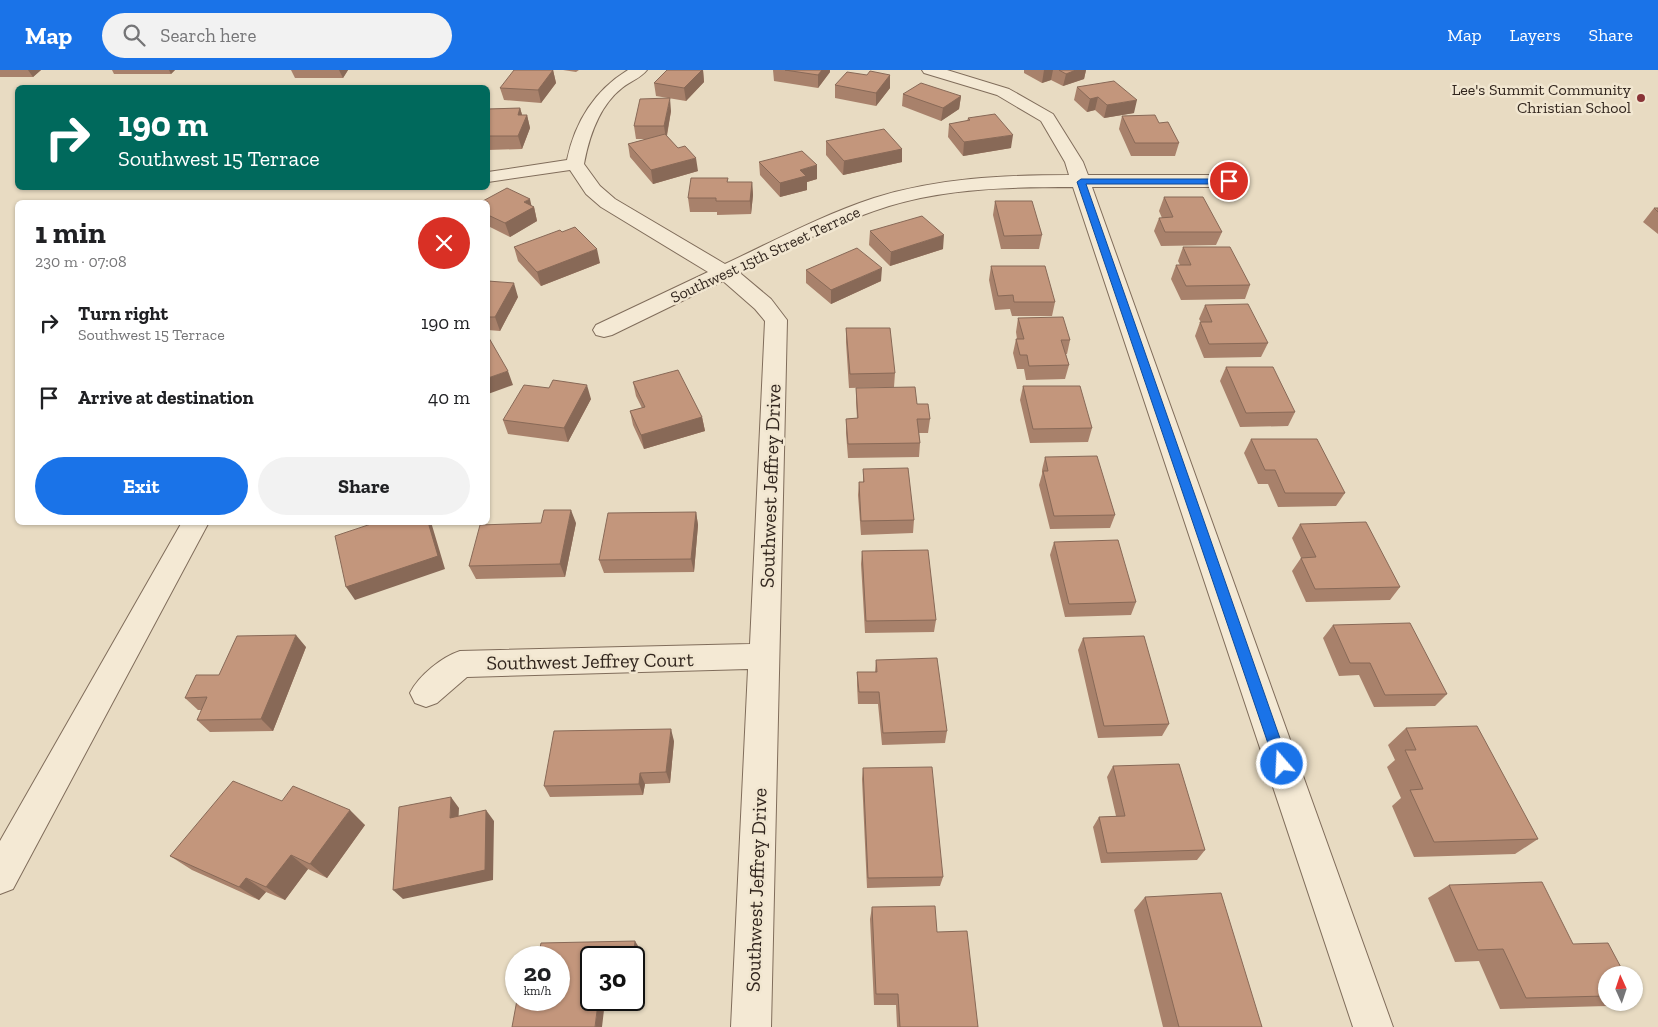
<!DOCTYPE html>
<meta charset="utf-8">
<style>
:root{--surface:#fff;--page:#f2f2f2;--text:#202124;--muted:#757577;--accent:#1a73e8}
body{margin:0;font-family:"Zilla Slab",serif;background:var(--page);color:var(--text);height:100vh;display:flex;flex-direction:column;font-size:19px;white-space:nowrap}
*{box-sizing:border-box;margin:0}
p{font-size:16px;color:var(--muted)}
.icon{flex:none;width:28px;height:28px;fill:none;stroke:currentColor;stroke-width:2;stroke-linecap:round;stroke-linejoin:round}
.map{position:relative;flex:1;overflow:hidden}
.sheet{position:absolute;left:15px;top:130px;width:475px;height:325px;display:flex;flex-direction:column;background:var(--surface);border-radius:8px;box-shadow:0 1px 4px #0004}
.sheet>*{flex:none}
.guide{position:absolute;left:15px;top:15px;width:475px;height:105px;border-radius:8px;box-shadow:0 1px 4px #0004;background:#00695c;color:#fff;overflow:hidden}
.needle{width:32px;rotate:357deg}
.tools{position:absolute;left:1598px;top:896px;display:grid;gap:10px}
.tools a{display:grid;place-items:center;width:45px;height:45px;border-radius:50%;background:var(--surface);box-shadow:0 1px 4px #0004;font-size:25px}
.speed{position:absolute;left:505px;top:876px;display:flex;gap:10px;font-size:25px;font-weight:700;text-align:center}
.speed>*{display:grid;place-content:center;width:65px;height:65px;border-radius:50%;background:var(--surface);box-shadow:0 1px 4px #0004;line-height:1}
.speed small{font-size:12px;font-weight:400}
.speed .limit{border:2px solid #111;border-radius:8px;background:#fff;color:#111}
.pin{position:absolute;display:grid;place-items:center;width:42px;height:42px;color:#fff;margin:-21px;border:2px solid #fff;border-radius:50%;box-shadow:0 1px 5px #0007}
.me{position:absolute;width:55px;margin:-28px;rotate:341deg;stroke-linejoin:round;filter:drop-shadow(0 0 4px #0008)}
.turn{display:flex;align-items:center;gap:18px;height:105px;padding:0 20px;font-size:22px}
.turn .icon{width:65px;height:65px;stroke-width:2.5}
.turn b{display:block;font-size:35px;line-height:42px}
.round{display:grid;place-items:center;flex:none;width:52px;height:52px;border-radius:26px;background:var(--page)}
.overview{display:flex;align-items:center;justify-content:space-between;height:85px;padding:0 20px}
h1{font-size:30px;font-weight:700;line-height:38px}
.action{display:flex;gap:10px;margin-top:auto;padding:10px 20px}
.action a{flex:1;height:58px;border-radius:30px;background:var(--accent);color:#fff;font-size:20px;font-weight:700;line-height:58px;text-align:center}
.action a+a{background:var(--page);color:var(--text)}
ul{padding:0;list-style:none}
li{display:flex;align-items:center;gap:15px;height:75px;padding:0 20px}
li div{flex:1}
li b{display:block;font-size:19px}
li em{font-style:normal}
header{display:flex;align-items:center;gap:30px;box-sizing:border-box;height:70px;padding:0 25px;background:var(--accent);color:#fff}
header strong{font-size:24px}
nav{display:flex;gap:28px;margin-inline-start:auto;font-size:18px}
.search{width:350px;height:45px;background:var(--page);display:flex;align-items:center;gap:12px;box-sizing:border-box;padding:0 18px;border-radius:28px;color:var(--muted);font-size:19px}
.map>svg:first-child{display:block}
</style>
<header>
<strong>Map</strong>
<div class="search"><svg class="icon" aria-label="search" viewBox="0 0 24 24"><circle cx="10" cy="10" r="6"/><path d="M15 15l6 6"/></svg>Search here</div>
<nav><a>Map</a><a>Layers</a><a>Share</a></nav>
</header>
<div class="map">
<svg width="1658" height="957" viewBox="0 0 1658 957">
<rect width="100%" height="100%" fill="#e8dbc2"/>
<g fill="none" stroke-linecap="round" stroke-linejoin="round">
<g stroke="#806d5b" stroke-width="2">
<path id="minor" d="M628,0H647C641,8 629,12 622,18C599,36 589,67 584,94L600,116L615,129L725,194C774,171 822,145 874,128C937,108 1004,105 1069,105L1065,92L1041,51L997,25L924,3L922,0H947L1009,19L1053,44L1083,92L1088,105H1229L1236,107L1238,111L1236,115L1229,117H1092L1393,957H1353L1073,117C1012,117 948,118 889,136C837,152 788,179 740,203L771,229L787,250L771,957H731L748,599L467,607L437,633L426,637L415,633L410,623C419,605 442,587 460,581L750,574L765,251L755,239L723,211L612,265L604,267L596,265L593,260L596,255L708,202L601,137L586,124L570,100L488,112V102L567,90C575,52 595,20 628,0Z
M182,452H209L13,819L0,824V771Z"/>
</g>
<use href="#minor" fill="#f4e9d4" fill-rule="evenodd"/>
</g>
<path fill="#a8816b" d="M0,0H41L33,7H0Z
M112,0H175L171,4H114Z
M291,0H348L343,8H295Z
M553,0L556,13L541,33L504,30L500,18Z
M563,0H579L576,2Z
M667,0H703L704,12L686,31L656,26L654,13Z
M773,0H830V2L818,18L774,11Z
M1024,0H1086L1084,9L1063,16L1051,10L1042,13L1024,3Z
M867,5H890V18L876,36L835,28V15Z
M1077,17L1134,43L1104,48L1095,40L1087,42L1074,30Z
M903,24L961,26L959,39L941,51L902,36Z
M520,38L522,45H527L530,58L522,79L488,80V39Z
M671,41L667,66L698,101L653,114L630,87L628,74L646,69H636L634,56Z
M1122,46L1159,53L1179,73L1175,86H1131L1119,59Z
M968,48L1011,78L963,86L948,67L949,54L967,51Z
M826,71L902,79V92L843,105L826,85Z
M759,92L817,109L807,112V120L780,127L760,105Z
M728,112H752L753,125L751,144L717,145V142H690L688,128Z
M1164,127L1222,162L1216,175L1161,176L1154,161L1159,148H1162L1159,141Z
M995,131L1042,165L1039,179H1001L993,145Z
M488,132L532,136L534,137L537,151L510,167L488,156Z
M1654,138H1658V164L1643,152Z
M870,161L943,179L890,196L869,175Z
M562,162L600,193L541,216L518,191L514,177Z
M1183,177L1250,215L1245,229L1181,230L1171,209L1176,195H1180L1178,191Z
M991,196L1055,232L1052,246H1012L1010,239L995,240L989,210Z
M806,200L881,211L831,234L806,213Z
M488,211L518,227L500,261L488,260Z
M1205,235L1268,273L1261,287L1204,288L1195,266L1200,252H1201L1199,249Z
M1018,248L1070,270L1067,284H1066L1069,295L1065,309L1026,310L1024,299H1017L1013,283L1016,269H1017L1016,262Z
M846,258L895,303L894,317L849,318L846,272Z
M1226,297L1295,342L1288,356L1240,357L1220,311Z
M633,312L702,347L705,361L644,379L633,355L630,341L642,338L636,326Z
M1023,316L1092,358L1088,372L1030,373L1020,330Z
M549,318L591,329L568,372L508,364L503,350Z
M856,318L917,334L930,349L928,363H919L920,373L919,387L848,388L846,363V349L857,348L856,332Z
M1251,369L1345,423L1336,436L1278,437L1268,414H1258L1244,383Z
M1045,387L1115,445L1110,458L1050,459L1039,415L1042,404V400Z
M863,399L914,450L913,463L861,465L858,425L859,412H863Z
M696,442L698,455L694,502L604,503L599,490Z
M576,453L565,507L476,509L469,496Z
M1300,454L1400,517L1390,530L1306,532L1292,501L1301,488L1292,468Z
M1054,472L1136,532L1131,545L1065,547L1050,485Z
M862,481L936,550L934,562L865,563L861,494Z
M1333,555L1447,624L1435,636L1374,637L1359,605L1339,606L1323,568Z
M1083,568L1169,654L1162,666L1098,668L1078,580Z
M306,577L273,661L210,662L197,650L202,640H198L185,628L219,605Z
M876,590L947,661L945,673L882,675L878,634H858L857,615V602H875Z
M1406,658L1538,769L1515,784L1414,787L1392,736L1401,728L1387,697L1395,690L1388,675Z
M674,671L670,713L645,714L643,725L550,727L544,716Z
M1113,696L1205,780L1197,790L1101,793L1093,757L1099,747L1116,746L1107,707Z
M863,698L943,807L940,816L867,818L862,709Z
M282,731L365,755L327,808L308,799L285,830L266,822L259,830L192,800L170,786Z
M1449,815L1573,874L1606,905V932H1617L1607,936L1500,939L1479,891L1455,892L1428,828Z
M1145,827L1262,957H1163L1134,840Z
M872,837L937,862L978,957H897L896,935H874L870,849Z
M640,879L633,939L604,940L512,957Z"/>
<path fill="#886957" d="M28,0H41L33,7Z
M169,0H175L171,4Z
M339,0H348L343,8Z
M553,0L556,13L541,33L538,20Z
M702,0H703L704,12L686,31L684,18Z
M822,0H830V2L818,18V5Z
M1044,0H1053L1051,10L1042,13Z
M1076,0H1086L1084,9L1063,16L1066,4Z
M890,5V18L876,36V23Z
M961,26L959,39L941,51L943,38Z
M1098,27L1095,40L1087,42L1090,29Z
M670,28L671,41L666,69L664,56Z
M1137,30L1134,43L1104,48L1107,35Z
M520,38L524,51L518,45Z
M527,45L530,58L522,79L518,66Z
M1013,65L1011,78L963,86L964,72Z
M902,79V92L843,105L844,91Z
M696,88L698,101L653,114L651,100Z
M817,95V109L807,112V120L780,127V113L800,100Z
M752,112L753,125L751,144L750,131Z
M530,129L532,138L534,137L537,151L510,167L505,153L524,132Z
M944,165L943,179L890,196L891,182Z
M597,179L600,193L541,216L537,202Z
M882,198L881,211L831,234V220Z
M514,213L518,227L500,261L495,247Z
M508,301L513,315L488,324V308Z
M587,315L591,329L568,372L564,358Z
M702,347L705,361L644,379L641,365Z
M571,440L576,453L565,507L560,494Z
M696,442L698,455L694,502L691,489Z
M428,452H431L445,499L355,530L346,517Z
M296,565L306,577L273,661L261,649Z
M671,659L674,671L670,713L666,702Z
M640,703L645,714L643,725L639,714Z
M451,727L459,738L458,758L450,748Z
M350,740L365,755L327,808L310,794Z
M486,740L494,751L493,810L403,829L393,820Z
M291,785L308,799L285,830L266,817Z
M246,808L266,822L259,830L239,817Z
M635,871L640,879L633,939L628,932V930H634V888H633Z
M598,933L604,940L602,957H595Z"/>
<path fill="#c3967c" stroke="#886957" d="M514,0H553L538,20L500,18Z
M667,0H702L684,18L654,13Z
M785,0H822L818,5Z
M1059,0H1076L1066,4Z
M870,1L890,5L876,23L835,15L847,2L867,5Z
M1114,11L1137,30L1107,35L1098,27L1090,29L1077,17Z
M921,13L961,26L943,38L903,24Z
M670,28L664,56H634L640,29Z
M520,38L518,45H527L518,66H488V39Z
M995,44L1013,65L964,72L949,54L970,50L968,48Z
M1155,45L1159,53L1168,52L1179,73H1135L1122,46Z
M884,59L902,79L844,91L826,71Z
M665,64L678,78L685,76L696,88L651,100L628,74Z
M802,81L817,95L800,100L806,106L780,113L759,92Z
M691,108H728L727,112H752L750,131H716V128H688Z
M507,118L530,129L524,132L534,137L505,153L488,145V132H481Z
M1164,127H1203L1222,162H1165L1159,148L1173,147Z
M995,131H1032L1042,165L1004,166Z
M1654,138H1658V142Z
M922,146L944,165L891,182L870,161Z
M575,157L597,179L537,202L514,177L560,160L562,162Z
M1183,177H1230L1250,215L1186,216L1176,195H1191Z
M857,178L882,198L831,220L806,200Z
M991,196H1045L1055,232H1014L1013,225L998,226Z
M488,211L514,213L495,247H488Z
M1248,234L1268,273L1209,274L1200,252H1212L1205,235Z
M1063,247L1070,270H1061L1069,295L1029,296L1027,285H1020L1016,269H1024L1018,248Z
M846,258H890L895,303L850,304Z
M489,268L508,301L488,308V269Z
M1226,297H1273L1295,342L1246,343Z
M678,300L702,347L641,365L630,341L645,337L633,312Z
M553,310L587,315L564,358L503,350L524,315L549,318Z
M1023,316H1080L1092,358L1033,359Z
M915,317L917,334H928L930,349H917L920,373L848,374L846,349L858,348L856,318Z
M1251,369H1317L1345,423H1285L1275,400H1265Z
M1097,386L1115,445L1054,446L1043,401H1048L1045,387Z
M908,398L914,450L861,451L859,412H864L863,399Z
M544,440H571L560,494L469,496L480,455L541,453Z
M696,442L691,489L599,490L608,443Z
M377,452H428L438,486L346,517L335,466Z
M1366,452L1400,517L1315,519L1301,488L1316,487L1300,454Z
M1118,470L1136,532L1069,534L1054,472Z
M928,480L936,550L866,551L862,481Z
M1410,553L1447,624L1385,625L1370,593H1350L1333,555Z
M296,565L261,649L197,650L207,627L185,628L196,605H219L237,566Z
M1144,566L1169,654L1104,656L1083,568Z
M937,588L947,661L883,663L879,622H859L857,602H877L876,590Z
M1477,656L1538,769L1434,772L1410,720L1423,719L1405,680H1416L1406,658Z
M671,659L666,702L640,703L639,714L544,716L554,661Z
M1179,694L1205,780L1107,783L1099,747L1125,746L1113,696Z
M932,697L943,807L868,808L863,698Z
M233,711L282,731L293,716L350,740L310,794L291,785L266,817L246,808L239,817L170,786Z
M451,727L450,748L486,740L485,800L393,820L399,737Z
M1542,812L1573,874L1608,873L1625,905H1606V926L1526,928L1503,879L1478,880L1449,815Z
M1221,823L1262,957H1179L1145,827Z
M935,836L937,862L967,861L978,957H900L898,924H876L872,837Z
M635,871L633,888H591V930H628V932L598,933L595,957H512L517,930H559V888H538L541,873Z"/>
<path fill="#1a73e8" stroke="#114b97" d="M1081,109H1229L1233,111L1229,114H1086L1289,694L1287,698L1282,700L1277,698L1275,694L1077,112Z"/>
<circle fill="#893236" stroke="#f1e6d0" stroke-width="2" cx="1641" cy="28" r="5"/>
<g text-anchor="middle" stroke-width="5" stroke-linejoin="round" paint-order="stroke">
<g font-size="16" fill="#32261e" stroke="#f1e6d0" text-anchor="end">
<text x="1631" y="25">Lee's Summit Community<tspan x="1631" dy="18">Christian School</tspan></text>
</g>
<g font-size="16" fill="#32261e" stroke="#f1e6d0">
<text transform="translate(765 184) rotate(-25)" y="6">Southwest 15th Street Terrace</text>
</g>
<g font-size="20" fill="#32261e" stroke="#f1e6d0">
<text transform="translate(770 416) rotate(-88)" y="7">Southwest Jeffrey Drive</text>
<text transform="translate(590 591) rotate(-1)" y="7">Southwest Jeffrey Court</text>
<text transform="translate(756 820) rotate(-88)" y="7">Southwest Jeffrey Drive</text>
</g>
</g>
</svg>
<div class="tools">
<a><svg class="needle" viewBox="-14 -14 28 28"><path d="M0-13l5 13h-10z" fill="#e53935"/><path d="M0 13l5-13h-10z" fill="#757577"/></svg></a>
</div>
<div class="speed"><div>20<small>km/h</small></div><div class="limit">30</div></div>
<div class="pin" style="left:1229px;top:111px;background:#d93025"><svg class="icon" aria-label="arrive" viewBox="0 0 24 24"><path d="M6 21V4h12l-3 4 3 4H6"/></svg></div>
<svg class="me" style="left:1282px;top:694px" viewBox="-20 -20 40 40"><circle r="17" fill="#1a73e8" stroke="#fff" stroke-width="3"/><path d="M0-11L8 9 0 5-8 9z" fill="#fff"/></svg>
<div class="guide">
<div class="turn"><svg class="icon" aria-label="right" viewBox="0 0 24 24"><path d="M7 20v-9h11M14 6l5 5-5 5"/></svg><div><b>190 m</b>Southwest 15 Terrace</div></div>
</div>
<section class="sheet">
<div class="overview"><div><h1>1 min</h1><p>230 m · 07:08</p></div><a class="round" style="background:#d93025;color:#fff"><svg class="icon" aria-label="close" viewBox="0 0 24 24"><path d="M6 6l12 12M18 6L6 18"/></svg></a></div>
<ul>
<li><svg class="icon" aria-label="right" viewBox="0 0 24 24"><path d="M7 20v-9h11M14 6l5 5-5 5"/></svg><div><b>Turn right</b><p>Southwest 15 Terrace</p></div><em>190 m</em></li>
<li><svg class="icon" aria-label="arrive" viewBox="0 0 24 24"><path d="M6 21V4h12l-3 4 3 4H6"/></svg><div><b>Arrive at destination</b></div><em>40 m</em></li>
</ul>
<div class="action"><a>Exit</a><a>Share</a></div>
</section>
</div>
